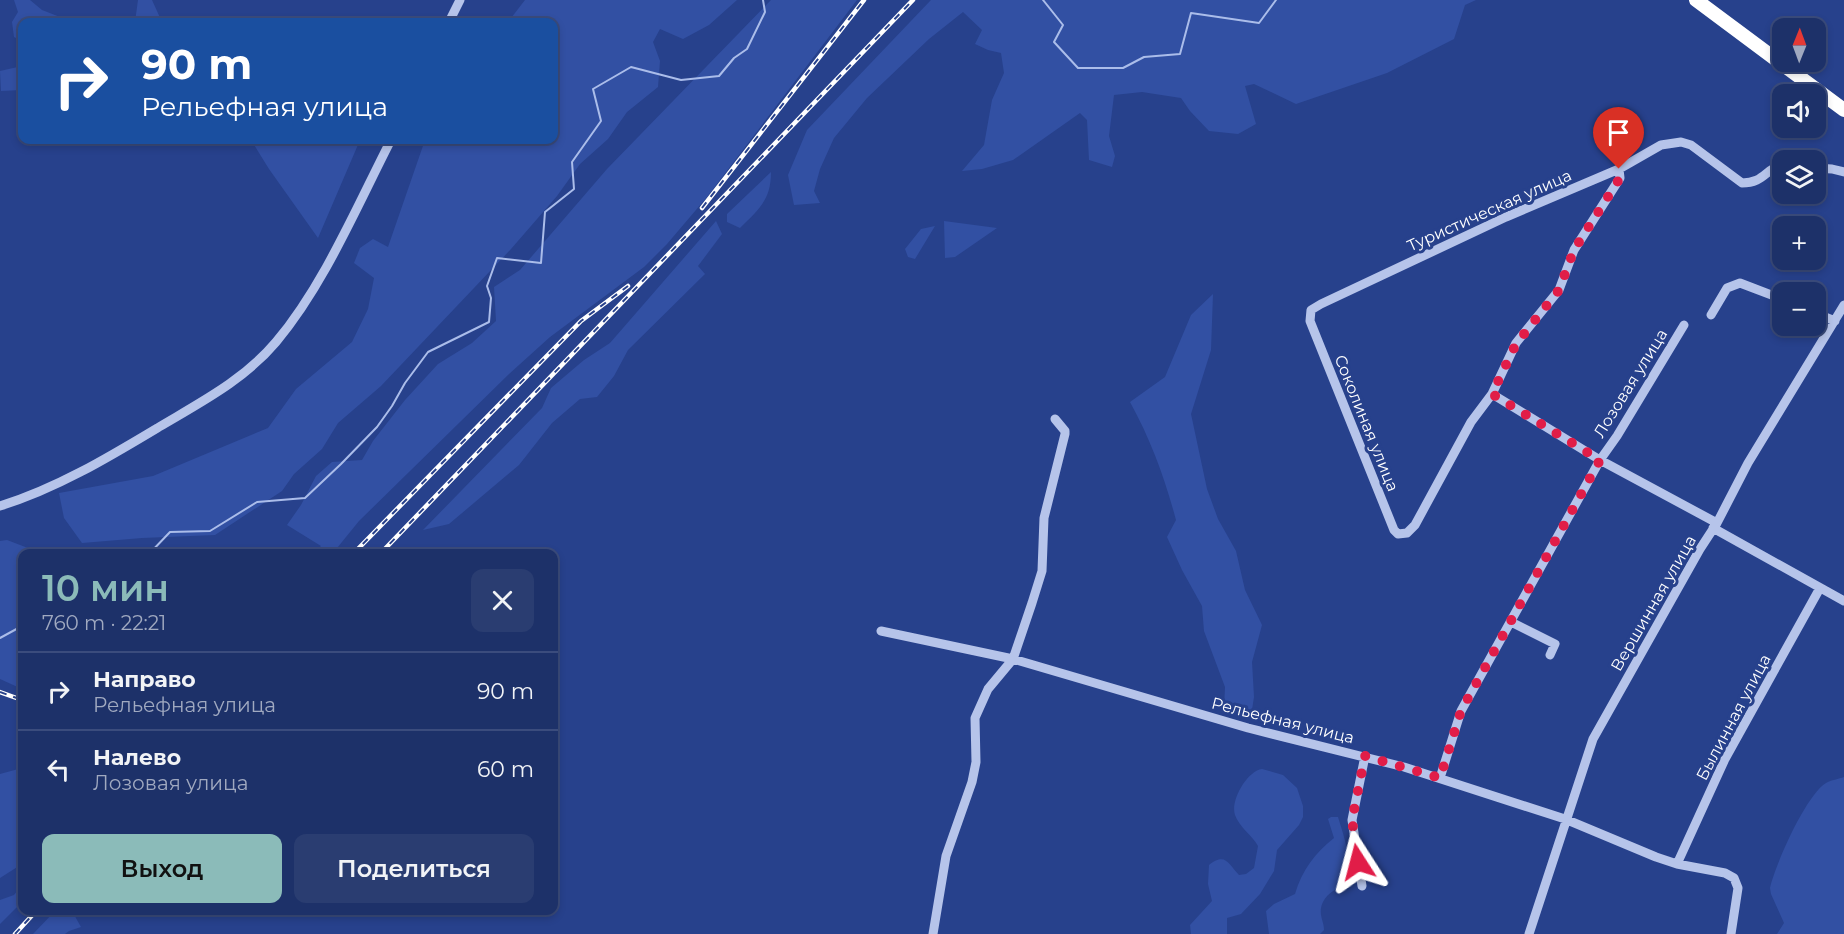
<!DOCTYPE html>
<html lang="ru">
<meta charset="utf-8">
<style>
:root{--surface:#1d3169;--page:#2a3d71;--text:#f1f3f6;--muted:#a0a9c0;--line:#3b4c7d;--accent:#8bbbb9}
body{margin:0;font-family:Montserrat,sans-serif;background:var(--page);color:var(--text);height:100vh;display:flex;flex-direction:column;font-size:22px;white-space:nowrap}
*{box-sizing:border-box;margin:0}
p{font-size:20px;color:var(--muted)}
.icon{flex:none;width:33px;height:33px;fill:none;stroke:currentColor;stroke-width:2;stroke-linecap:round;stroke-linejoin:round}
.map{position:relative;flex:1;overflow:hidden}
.panel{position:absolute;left:18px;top:549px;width:540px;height:366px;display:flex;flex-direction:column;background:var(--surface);border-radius:12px;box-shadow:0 3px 9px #0003,0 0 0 2px var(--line)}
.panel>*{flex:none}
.guide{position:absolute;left:18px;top:18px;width:540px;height:126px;border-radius:12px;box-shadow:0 3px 9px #0003,0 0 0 2px var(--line);background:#1a4fa0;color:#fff;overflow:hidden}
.needle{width:39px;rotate:1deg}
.buttons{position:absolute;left:1772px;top:18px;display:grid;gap:12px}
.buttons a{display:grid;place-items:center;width:54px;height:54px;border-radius:12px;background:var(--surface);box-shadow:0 3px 9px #0003,0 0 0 2px var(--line);font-size:30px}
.pin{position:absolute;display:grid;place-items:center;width:51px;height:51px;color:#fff;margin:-62px -26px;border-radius:50% 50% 50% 0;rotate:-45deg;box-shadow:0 0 6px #0007}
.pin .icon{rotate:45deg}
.me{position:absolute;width:66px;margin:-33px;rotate:351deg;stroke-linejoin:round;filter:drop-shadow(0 0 4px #0008)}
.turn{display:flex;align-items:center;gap:21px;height:126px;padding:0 24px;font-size:27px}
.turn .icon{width:78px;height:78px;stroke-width:2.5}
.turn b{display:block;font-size:42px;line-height:51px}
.round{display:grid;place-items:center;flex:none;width:63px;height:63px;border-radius:12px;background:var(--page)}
.headline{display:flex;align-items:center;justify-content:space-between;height:102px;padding:0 24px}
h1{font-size:36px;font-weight:600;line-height:45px;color:var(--accent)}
.primary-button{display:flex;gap:12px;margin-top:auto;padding:12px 24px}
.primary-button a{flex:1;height:69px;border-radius:12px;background:var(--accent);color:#111;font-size:24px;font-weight:600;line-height:69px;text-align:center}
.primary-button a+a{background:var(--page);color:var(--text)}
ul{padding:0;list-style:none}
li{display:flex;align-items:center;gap:18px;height:78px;padding:0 24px;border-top:2px solid var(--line)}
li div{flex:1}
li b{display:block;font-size:22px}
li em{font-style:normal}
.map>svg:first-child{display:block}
</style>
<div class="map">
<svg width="1844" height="934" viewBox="0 0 1844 934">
<rect width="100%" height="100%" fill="#27418c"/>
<path fill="#3250a3" d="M14,0H30L42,10L60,17L61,22H22V41L14,37L12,22L18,12Z
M138,0H152L162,22H135Z
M525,0H737L709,25L683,39L660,29L653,42L660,61L658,87L627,112L608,139L580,164L557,196L511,249L381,386L338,423L322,449L294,474L282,491L215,535L142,538L82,543L64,518L59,493L153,476L268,428L296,389L352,342L368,309L374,278L354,263L360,248L373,239L388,247L425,140H554V22H508Z
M771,0H857L707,197L667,244L644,267L550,337L509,374L359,521L333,553H314L321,546L287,525L301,505L316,476L332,462L362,460L373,441L405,400L438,364L472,343L496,321L494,287L520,270L607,169Z
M931,0H1476L1465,5L1454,39L1387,73L1296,104L1254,84L1245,86L1256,124L1238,134L1209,131L1190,111L1181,98L1142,92L1114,95L1109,136L1115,156L1112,167L1089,160L1087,120L1080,113L1013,160L982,169L962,171L984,145L992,100L1004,73L1001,53L988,50L975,44L982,30L963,12L929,39L867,98L834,138L820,169L814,191L820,203L794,205L788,175L807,130Z
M22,66V90L1,91L0,71Z
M251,140H360L318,238L269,169Z
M771,172C771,200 759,209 740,228L727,222V214Z
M716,221L722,234L698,266L705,274L628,350L614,376L597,397L580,399L552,423L519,465L449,524L423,530L542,408L551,388L584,360L610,343Z
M944,221L997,228L955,257L945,258Z
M935,226L915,259L908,257L905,249L921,229Z
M1213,294L1211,350L1191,414L1207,489L1218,519L1236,551L1245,590L1262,625L1252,662L1254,697L1251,716C1242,717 1229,716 1224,709L1225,687L1204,631L1202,606L1182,570L1167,537L1176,520C1165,479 1151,440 1130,402L1165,377L1191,315Z
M7,540L41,553L22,554V689L0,679V541Z
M22,768V864L0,878V774Z
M1262,769L1283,775L1297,788L1303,806V817L1299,825L1277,850L1274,871L1260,894L1241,914L1227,918V934H1191L1190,925L1212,901L1208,884L1209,865C1226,852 1228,864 1239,875L1246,874L1254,868L1258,846C1252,835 1239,827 1235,815C1230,801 1247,771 1262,769Z
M1844,777V934H1777L1784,923L1771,894L1770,888C1775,865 1806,795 1826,783C1831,780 1839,779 1844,777Z
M1331,817H1338C1344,837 1355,866 1344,886C1331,890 1319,900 1321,915C1322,921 1324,924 1324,930L1320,934H1269L1266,911L1274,904L1295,894C1302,870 1315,853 1334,838L1328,819Z
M22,885V902L0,924V900L14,895Z
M55,911H72L81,927L69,931L65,934H33Z"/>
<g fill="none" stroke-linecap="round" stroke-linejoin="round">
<path stroke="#abbdea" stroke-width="2" d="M1043,0L1063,25L1054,42L1078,68H1123L1144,57L1180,54L1191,13L1259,23L1276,0
M149,554L170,532L210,531L257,502L305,498L341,464L377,427L392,406L405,383L428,352L489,322L491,298L487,286L497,258L541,263L545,212L574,189L572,162L601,121L593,89L631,67L681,80L719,76L734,58L747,49L765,12L763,0
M0,638L22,626"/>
<path stroke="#b6c4ea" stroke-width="9" d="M449,22L460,0
M1815,168L1832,169L1844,172
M1619,169L1620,178L1574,250L1559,290L1516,343L1492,394L1471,422L1415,525L1407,533L1398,534L1394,530L1310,321L1311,310L1321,304L1506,217L1619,169L1661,145L1681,142L1691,145L1742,183C1764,183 1765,169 1782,165
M1815,313L1835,321
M1711,315L1727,288L1740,283L1782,299
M1492,394L1600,460L1717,523
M0,506C56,489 109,457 159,427C201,402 244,380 276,342C324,285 357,206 391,140
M1713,528L1844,601
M1511,622L1555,644L1550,655
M881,631L1013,659L1248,728L1404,767L1565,819L1656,857L1677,864L1725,873L1734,878L1738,888L1731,934
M1440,778L1461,711L1600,460L1617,436L1684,325
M1677,864L1725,759L1820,588
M1362,886L1352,820L1365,756
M933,934L946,856L972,782L976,762L975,718L988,689L1013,659L1032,603L1042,571L1044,518L1065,434V431L1055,419
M1529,934L1593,739L1700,549L1717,523L1748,463L1844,305"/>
<path stroke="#fff" stroke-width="14" d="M1696,0L1844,110"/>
<g stroke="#fff" stroke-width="4.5">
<path id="rail" d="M702,208L864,0
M353,554L581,321L628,286
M380,554L913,0
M0,692L22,700
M15,934L37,910"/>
</g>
<use href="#rail" stroke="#27418c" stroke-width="2" stroke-dasharray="7" stroke-linecap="butt"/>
</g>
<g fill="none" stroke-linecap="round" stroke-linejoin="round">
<path stroke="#e11d48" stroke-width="10" stroke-dasharray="0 18" d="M1358,862L1352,820L1365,756L1440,778L1461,711L1600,460L1492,394L1516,344L1559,290L1574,250L1620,178L1619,169"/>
</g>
<g text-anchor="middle" stroke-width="6" stroke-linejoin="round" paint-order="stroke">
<g font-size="16" fill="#fff" stroke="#27418c">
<text transform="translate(1489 210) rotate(-24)" y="6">Туристическая улица</text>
<text transform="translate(1630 383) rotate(-58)" y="6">Лозовая улица</text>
<text transform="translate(1367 423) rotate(68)" y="6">Соколиная улица</text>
<text transform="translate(1653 603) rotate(-60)" y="6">Вершинная улица</text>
<text transform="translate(1733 717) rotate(-62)" y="6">Былинная улица</text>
<text transform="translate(1283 720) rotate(14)" y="6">Рельефная улица</text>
</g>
</g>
</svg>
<div class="buttons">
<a><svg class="needle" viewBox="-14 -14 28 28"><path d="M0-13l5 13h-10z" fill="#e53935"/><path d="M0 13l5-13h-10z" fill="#a0a9c0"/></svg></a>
<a><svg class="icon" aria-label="sound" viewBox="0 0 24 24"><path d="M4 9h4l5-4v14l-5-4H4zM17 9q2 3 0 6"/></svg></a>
<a><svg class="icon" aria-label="layers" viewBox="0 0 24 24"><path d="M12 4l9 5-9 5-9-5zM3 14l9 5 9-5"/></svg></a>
<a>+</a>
<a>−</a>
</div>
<div class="pin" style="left:1619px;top:169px;background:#d93025"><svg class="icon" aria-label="arrive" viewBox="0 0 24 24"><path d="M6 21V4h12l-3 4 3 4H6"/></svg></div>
<svg class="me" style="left:1358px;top:862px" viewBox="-20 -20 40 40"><path d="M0-17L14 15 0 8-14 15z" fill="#e11d48" stroke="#fff" stroke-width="4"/></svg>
<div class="guide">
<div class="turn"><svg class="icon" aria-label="right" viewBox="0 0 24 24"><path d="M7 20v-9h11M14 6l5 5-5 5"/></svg><div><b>90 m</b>Рельефная улица</div></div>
</div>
<section class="panel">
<div class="headline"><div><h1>10 мин</h1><p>760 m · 22:21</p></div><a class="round"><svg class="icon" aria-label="close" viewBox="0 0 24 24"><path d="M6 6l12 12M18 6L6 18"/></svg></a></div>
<ul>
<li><svg class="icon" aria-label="right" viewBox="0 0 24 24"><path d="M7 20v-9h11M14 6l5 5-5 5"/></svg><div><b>Направо</b><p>Рельефная улица</p></div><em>90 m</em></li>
<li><svg class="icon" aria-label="left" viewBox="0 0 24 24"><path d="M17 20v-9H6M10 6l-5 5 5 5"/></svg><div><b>Налево</b><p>Лозовая улица</p></div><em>60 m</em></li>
</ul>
<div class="primary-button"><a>Выход</a><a>Поделиться</a></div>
</section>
</div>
